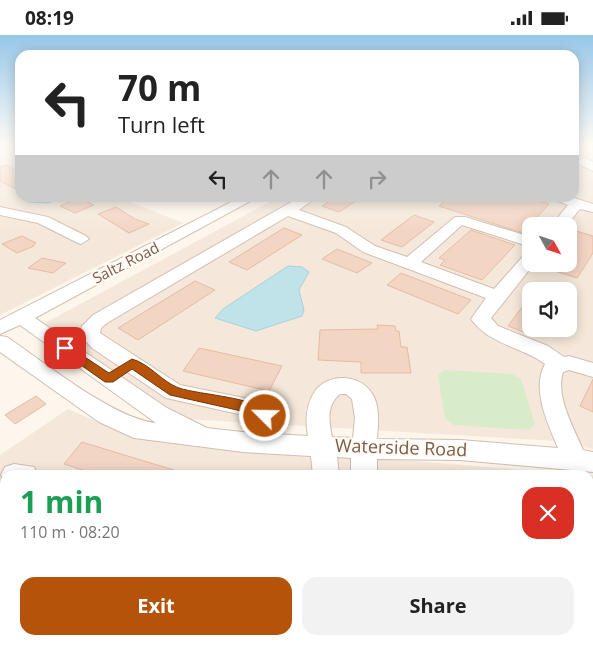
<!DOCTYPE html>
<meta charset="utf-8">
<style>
:root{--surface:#fff;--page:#f2f2f2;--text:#222;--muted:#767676;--accent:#b45309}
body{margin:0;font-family:"Open Sans",sans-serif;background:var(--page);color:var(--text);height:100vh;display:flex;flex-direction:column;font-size:19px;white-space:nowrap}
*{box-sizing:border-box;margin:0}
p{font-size:16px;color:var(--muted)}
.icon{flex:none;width:28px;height:28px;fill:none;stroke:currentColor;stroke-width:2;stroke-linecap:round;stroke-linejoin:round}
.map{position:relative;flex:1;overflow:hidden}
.drawer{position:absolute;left:0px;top:435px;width:594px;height:175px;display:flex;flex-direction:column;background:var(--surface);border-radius:15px 15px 0 0;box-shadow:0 2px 12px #0003}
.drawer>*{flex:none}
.hud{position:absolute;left:15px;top:15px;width:564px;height:152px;border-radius:15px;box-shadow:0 2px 12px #0003;background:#fff;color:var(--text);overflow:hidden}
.needle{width:32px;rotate:130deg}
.buttons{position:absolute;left:522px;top:182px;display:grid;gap:10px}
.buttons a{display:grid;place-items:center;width:55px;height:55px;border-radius:10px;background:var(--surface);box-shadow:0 2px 12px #0003;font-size:25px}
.pin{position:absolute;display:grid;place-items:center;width:42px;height:42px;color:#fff;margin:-21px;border-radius:10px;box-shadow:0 2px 8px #0006}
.me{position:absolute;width:55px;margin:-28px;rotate:293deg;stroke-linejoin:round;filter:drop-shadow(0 0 4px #0008)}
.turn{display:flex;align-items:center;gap:18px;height:105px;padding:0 20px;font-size:22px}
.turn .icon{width:65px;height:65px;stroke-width:2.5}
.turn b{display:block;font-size:35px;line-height:42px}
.lanes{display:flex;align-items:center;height:48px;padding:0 20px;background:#0003;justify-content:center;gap:25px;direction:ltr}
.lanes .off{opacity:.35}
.round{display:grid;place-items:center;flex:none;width:52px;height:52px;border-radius:15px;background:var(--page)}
.summary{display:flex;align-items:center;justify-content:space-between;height:85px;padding:0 20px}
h1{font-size:30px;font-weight:700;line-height:38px;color:#1e9e55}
.primary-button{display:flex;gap:10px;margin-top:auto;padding:10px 20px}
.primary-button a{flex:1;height:58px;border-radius:15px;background:var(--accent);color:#fff;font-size:20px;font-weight:700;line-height:58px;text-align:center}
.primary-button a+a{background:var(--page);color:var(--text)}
.status{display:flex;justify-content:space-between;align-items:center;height:35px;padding:0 25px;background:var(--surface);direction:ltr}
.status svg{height:14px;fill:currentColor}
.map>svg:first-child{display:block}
</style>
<div class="status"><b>08:19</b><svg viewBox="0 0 49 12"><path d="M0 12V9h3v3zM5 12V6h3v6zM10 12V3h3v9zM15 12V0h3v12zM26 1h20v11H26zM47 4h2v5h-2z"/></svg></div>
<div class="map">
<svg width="593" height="610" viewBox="0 0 593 610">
<rect width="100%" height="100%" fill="#fdf6ec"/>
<path fill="#f5e8da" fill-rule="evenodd" d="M0,110H20V162L120,163L183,188L0,280Z
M574,110H593V414L555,406L185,384L43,289L277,163L574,162ZM531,191H569V229H531ZM531,256H569V294H531Z
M68,374L137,404L587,440H5V605H589V440L593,441V610H0V420Z"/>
<path fill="#d8ecc9" d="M445,335L512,339L521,344L535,389L530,395L454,390L445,383L438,340Z"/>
<path fill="#bfe3e8" stroke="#a5d3da" d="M288,231L302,232L309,237L299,255L304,275L302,281L256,296L215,283L223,274Z
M589,470H593V585L589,597Z
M425,605H586L584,610H425Z"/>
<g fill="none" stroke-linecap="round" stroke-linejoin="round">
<path stroke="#a5d3da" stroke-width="3" d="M29,166L48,167L63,162"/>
</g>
<path fill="#f3d5c3" stroke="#e6bba3" d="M6,130L20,137V156L0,146V132Z
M336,162H362L339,177L322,171Z
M449,162H525L549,169L523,198L439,171Z
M79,163L94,170L75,178L60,171Z
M116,172L135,184L149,189L129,198L98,179Z
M414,180L434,187L402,212L381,205Z
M284,193L302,200L247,235L229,227Z
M471,195L515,210L482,245L440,230L445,225L439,223Z
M576,196L593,201V218L577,243L539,231V229H569V206Z
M22,201L36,208L33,210L34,211L17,218L2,209Z
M337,214L372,228L357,238L322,224Z
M42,223L66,228L53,238L28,233Z
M401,238L471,265L458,279L387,250Z
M195,246L215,255L138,305L118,293Z
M531,260V300L508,291Z
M377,290L395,291L396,296H399L401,312H407L411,338H361V327L318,325L320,295L378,294Z
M199,313L282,331L269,356L183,336Z
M593,344V377L580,371Z
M36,361L46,369L15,389L5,380Z
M82,407L180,437V440H98L64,429Z"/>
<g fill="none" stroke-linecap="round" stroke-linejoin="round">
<g stroke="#d1beb0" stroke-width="2">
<path id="minor" d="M574,118L593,127V136L574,127Z
M241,162H258L35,283L167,373L207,393L251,398L253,385L243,380L166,363L92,313L80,300L82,291L93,280L300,162H317L299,175L346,192L375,211L407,222L455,182H465L531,202V212L462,190L421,227L494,254L525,219L531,217V229H534L491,283L498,291L548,311L564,322L569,321L593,328V342L569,335L563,337C555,361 574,393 583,415L593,417V437L460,425L377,424V440H351V423L337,422L339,440H313L311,421L243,417L134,403L99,387L0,317V301L7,302C44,327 114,384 156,388L20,290L0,299V285ZM288,181L336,198L363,217L486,263L471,284C488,309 522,312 545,329C531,354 548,389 558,413L460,405L377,404C378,390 380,375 374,362C364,340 330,336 315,356C306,370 305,385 308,401L275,399L277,381L273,375L249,364L180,350L100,298L101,293L107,288ZM340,359H346L352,364L355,383L353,403L332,402C329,387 326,370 340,359Z
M548,162H571L593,169V177L580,174L566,191H551L568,170Z
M0,172L48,182L86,201L89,204L81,209L76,207L38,188L0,180Z
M14,429L34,432L38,440H5V448L1,440L5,432Z
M126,605H160L158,610H124Z
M295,605H329L327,610H293Z
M340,605H374V610H340Z"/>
</g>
<use href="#minor" fill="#fff" fill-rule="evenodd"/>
</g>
<linearGradient id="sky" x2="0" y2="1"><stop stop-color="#97c7e8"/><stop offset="0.56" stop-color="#fefbf6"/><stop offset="1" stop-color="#fefbf6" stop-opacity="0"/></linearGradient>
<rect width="593" height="196" fill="url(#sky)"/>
<path fill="#b45309" stroke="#753606" d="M65,309L109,338L132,324C150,329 162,347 179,353C199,360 261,362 272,381L265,386L246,377L170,360L132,334L113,347H105L61,316L59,313Z"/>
<g text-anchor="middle" stroke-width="4.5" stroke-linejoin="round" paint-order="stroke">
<g font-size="15" fill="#7a5c4d" stroke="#fffaf3">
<text transform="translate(126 228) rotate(-27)" y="5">Saltz Road</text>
</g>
<g font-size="18" fill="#7a5c4d" stroke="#fffaf3">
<text transform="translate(401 413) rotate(2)" y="6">Waterside Road</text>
</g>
</g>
</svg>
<div class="buttons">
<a><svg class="needle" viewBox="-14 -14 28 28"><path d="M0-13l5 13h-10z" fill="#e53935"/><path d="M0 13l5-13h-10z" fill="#767676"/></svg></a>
<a><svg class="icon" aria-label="sound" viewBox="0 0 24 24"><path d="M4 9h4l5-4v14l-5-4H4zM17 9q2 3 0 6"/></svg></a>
</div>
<div class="pin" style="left:65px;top:313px;background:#d93025"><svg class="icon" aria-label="arrive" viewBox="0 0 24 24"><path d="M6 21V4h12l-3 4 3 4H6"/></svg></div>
<svg class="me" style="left:265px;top:381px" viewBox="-20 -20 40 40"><circle r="17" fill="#b45309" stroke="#fff" stroke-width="3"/><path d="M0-11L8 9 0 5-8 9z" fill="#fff"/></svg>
<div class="hud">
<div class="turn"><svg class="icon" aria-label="left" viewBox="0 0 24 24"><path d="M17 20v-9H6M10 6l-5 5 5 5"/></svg><div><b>70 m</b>Turn left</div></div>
<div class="lanes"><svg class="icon" aria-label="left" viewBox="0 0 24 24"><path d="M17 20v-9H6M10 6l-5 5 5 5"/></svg><svg class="icon off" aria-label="ahead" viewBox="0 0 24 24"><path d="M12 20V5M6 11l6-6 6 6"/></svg><svg class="icon off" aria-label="ahead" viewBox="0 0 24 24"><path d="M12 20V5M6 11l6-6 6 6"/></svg><svg class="icon off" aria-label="right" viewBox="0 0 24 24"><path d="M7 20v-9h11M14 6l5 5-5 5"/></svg></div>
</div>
<section class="drawer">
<div class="summary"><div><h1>1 min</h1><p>110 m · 08:20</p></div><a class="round" style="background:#d93025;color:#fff"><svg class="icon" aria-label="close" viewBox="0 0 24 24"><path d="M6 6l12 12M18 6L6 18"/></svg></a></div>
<div class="primary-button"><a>Exit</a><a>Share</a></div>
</section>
</div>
